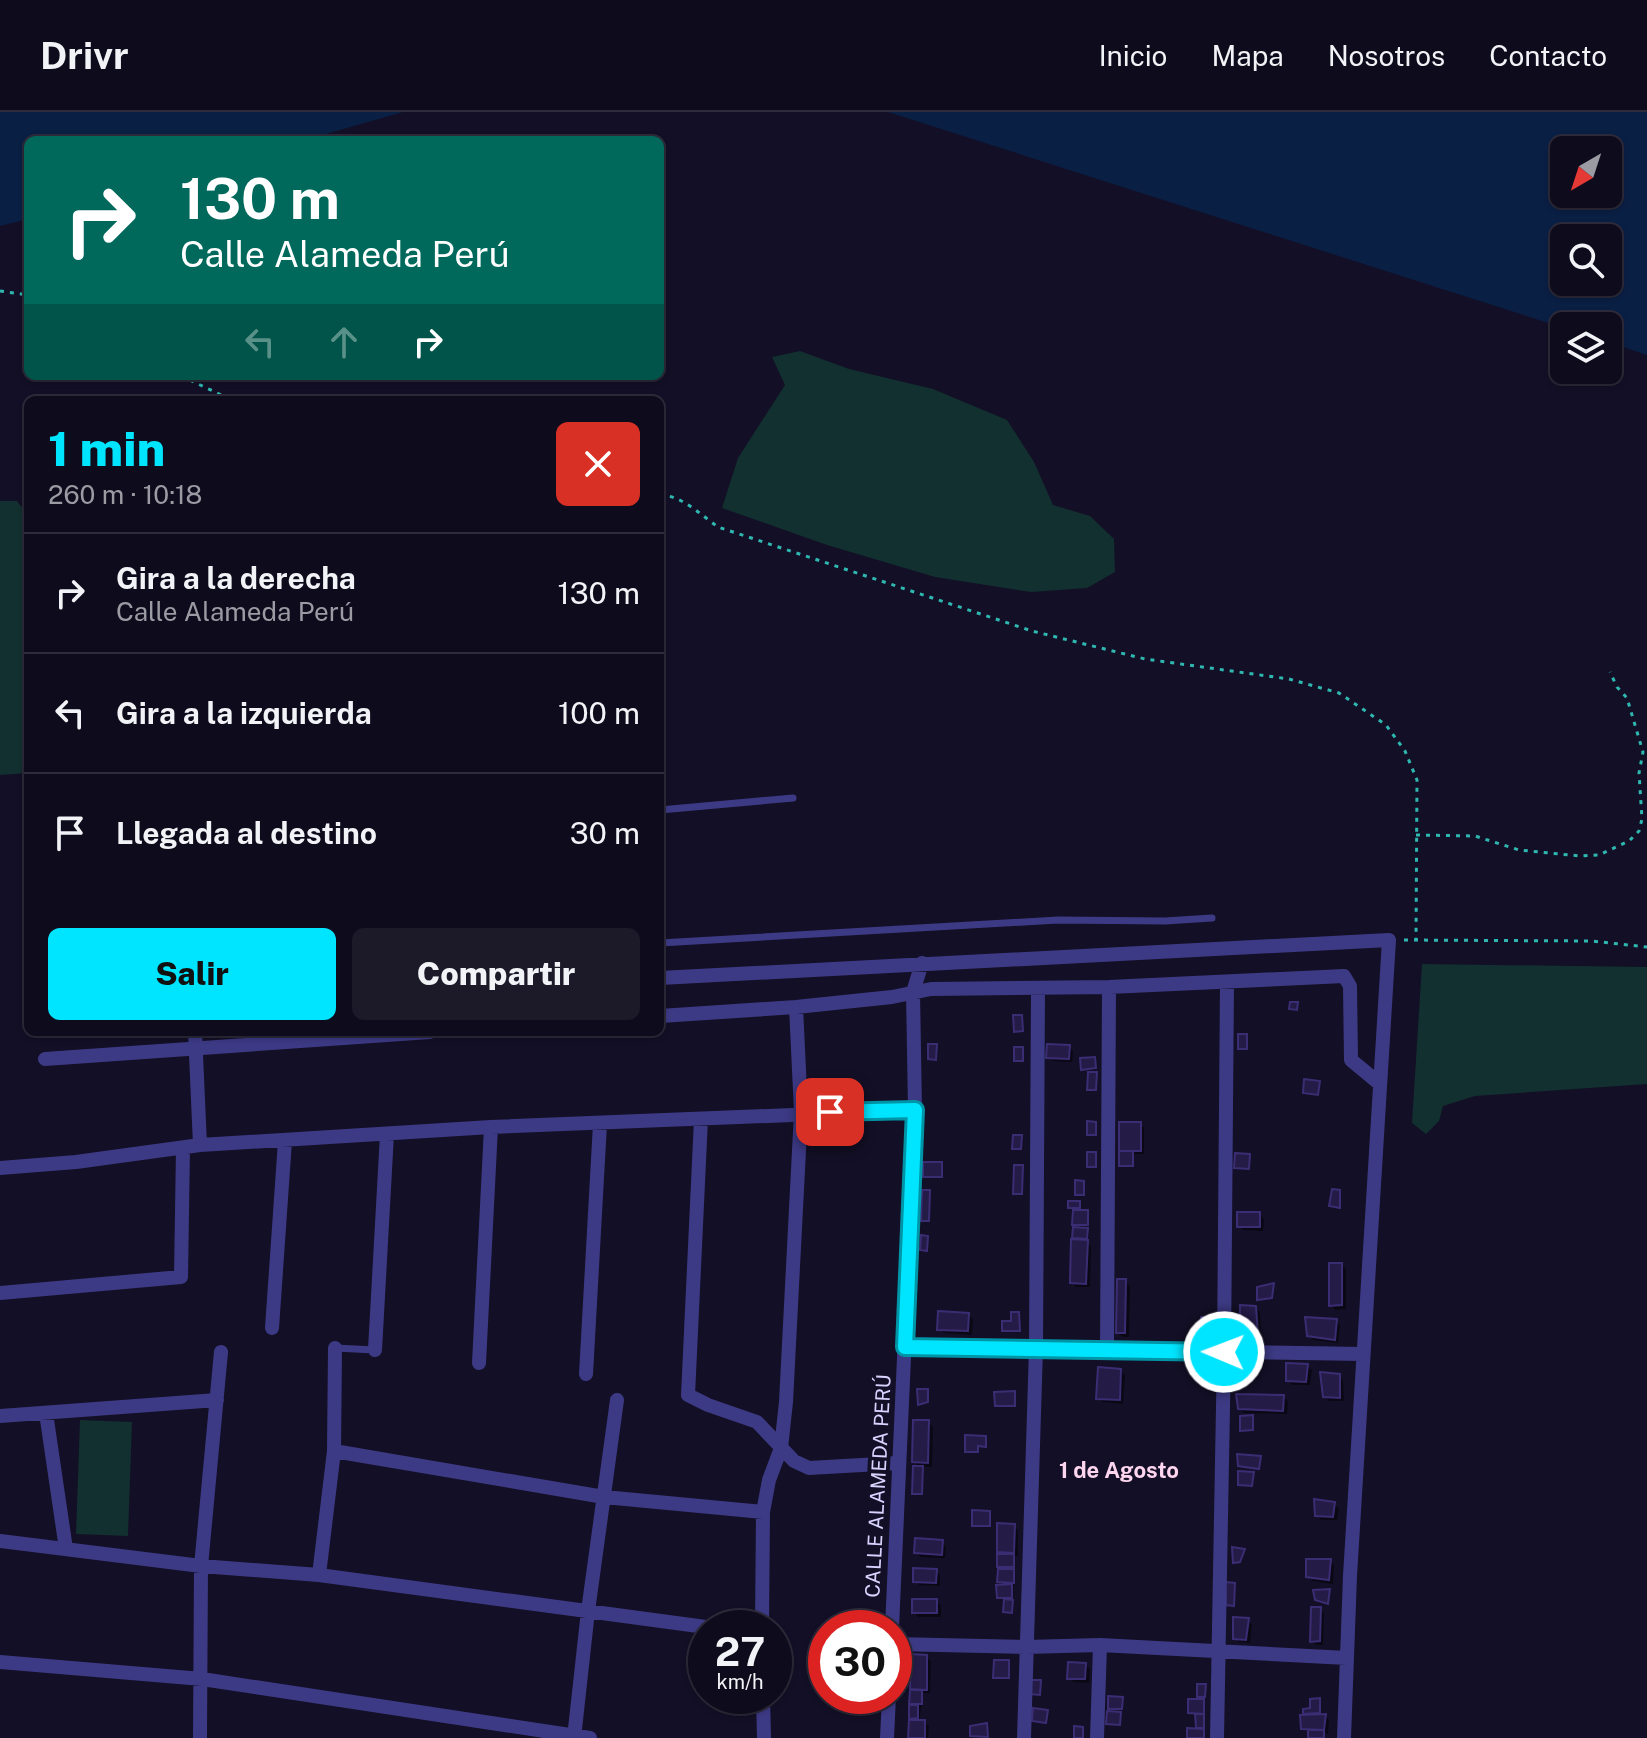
<!DOCTYPE html>
<html lang="es">
<meta charset="utf-8">
<style>
:root{--surface:#0e0b1c;--page:#1c1929;--text:#f1f3f6;--muted:#9b9ba3;--line:#2e2b3b;--accent:#00e5ff}
body{margin:0;font-family:"Public Sans",sans-serif;background:var(--page);color:var(--text);height:100vh;display:flex;flex-direction:column;font-size:30px;white-space:nowrap}
*{box-sizing:border-box;margin:0}
p{font-size:26px;color:var(--muted)}
.icon{flex:none;width:44px;height:44px;fill:none;stroke:currentColor;stroke-width:2;stroke-linecap:round;stroke-linejoin:round}
.map{position:relative;flex:1;overflow:hidden}
.sheet{position:absolute;left:24px;top:284px;width:640px;height:640px;display:flex;flex-direction:column;background:var(--surface);border-radius:12px;box-shadow:0 2px 6px #0004,0 0 0 2px var(--line)}
.sheet>*{flex:none}
.guide{position:absolute;left:24px;top:24px;width:640px;height:244px;border-radius:12px;box-shadow:0 2px 6px #0004,0 0 0 2px var(--line);background:#00695c;color:#fff;overflow:hidden}
.needle{width:52px;rotate:219deg}
.fabs{position:absolute;left:1550px;top:24px;display:grid;gap:16px}
.fabs a{display:grid;place-items:center;width:72px;height:72px;border-radius:12px;background:var(--surface);box-shadow:0 2px 6px #0004,0 0 0 2px var(--line);font-size:40px}
.speed{position:absolute;left:688px;top:1498px;display:flex;gap:16px;font-size:40px;font-weight:700;text-align:center}
.speed>*{display:grid;place-content:center;width:104px;height:104px;border-radius:50%;background:var(--surface);box-shadow:0 2px 6px #0004,0 0 0 2px var(--line);line-height:1}
.speed small{font-size:20px;font-weight:400}
.speed .limit{border:12px solid #d22;background:#fff;color:#111}
.pin{position:absolute;display:grid;place-items:center;width:68px;height:68px;color:#fff;margin:-34px;border-radius:16px;box-shadow:0 4px 12px #0006}
.me{position:absolute;width:88px;margin:-44px;rotate:271deg;stroke-linejoin:round;filter:drop-shadow(0 0 6px #0008)}
.turn{display:flex;align-items:center;gap:28px;height:168px;padding:0 24px;font-size:36px}
.turn .icon{width:104px;height:104px;stroke-width:2.5}
.turn b{display:block;font-size:56px;line-height:68px}
.lanes{display:flex;align-items:center;height:76px;padding:0 24px;background:#0003;justify-content:center;gap:40px;direction:ltr}
.lanes .off{opacity:.35}
.round{display:grid;place-items:center;flex:none;width:84px;height:84px;border-radius:12px;background:var(--page)}
.summary{display:flex;align-items:center;justify-content:space-between;height:136px;padding:0 24px}
h1{font-size:48px;font-weight:800;line-height:60px;color:var(--accent)}
.cta{display:flex;gap:16px;margin-top:auto;padding:16px 24px}
.cta a{flex:1;height:92px;border-radius:12px;background:var(--accent);color:#111;font-size:32px;font-weight:800;line-height:92px;text-align:center}
.cta a+a{background:var(--page);color:var(--text)}
ul{padding:0;list-style:none}
li{display:flex;align-items:center;gap:24px;height:120px;padding:0 24px;border-top:2px solid var(--line)}
li div{flex:1}
li b{display:block;font-size:30px}
li em{font-style:normal}
header{display:flex;align-items:center;gap:48px;box-sizing:border-box;height:112px;padding:0 40px;background:var(--surface);border-bottom:2px solid var(--line)}
header strong{font-size:38px}
nav{display:flex;gap:44px;margin-inline-start:auto;font-size:28px}
.map>svg:first-child{display:block}
</style>
<header>
<strong>Drivr</strong>
<nav><a>Inicio</a><a>Mapa</a><a>Nosotros</a><a>Contacto</a></nav>
</header>
<div class="map">
<svg width="1647" height="1626" viewBox="0 0 1647 1626">
<rect width="100%" height="100%" fill="#130f26"/>
<path fill="#12302f" d="M800,239L849,257L933,277L1007,308L1034,350L1053,393L1090,404L1114,427L1115,460L1087,476L1031,480L935,465L827,433L722,396L738,346L785,273L772,245Z
M0,389H17L28,403V661L0,663Z
M1422,852L1647,855V972L1475,984L1443,994L1439,1009L1426,1022L1412,1011Z
M80,1308L132,1310L128,1424L76,1422Z"/>
<path fill="#0a1f44" fill-rule="evenodd" d="M0,0H403L305,28H28V107L0,114Z
M888,0H1647V243L1608,230V214H1564V216ZM1564,38H1608V82H1564ZM1564,126H1608V170H1564Z"/>
<path fill="#0007" d="M1069,935L1073,939L1072,950L1053,949L1048,945Z
M1140,1012L1144,1016V1042H1134V1055L1122,1054L1121,1053Z
M930,1080V1110H925L923,1108Z
M1079,1091L1081,1100L1089,1102V1114H1084L1089,1119L1088,1128L1084,1127L1091,1135L1090,1175H1076L1072,1170L1079,1130L1074,1125L1079,1117L1074,1112L1075,1097L1070,1095Z
M1259,1102L1264,1107L1263,1119L1243,1118L1239,1114Z
M1341,1153L1346,1157V1197L1335,1198L1331,1193Z
M1125,1169L1130,1174L1129,1225H1123L1118,1221Z
M1255,1196L1260,1200L1261,1228L1246,1230L1242,1226Z
M968,1203L973,1207L972,1223L944,1221L939,1217Z
M1336,1209L1340,1213L1338,1231L1313,1228L1309,1223Z
M1307,1254L1312,1258L1310,1273H1292L1288,1268Z
M1120,1259L1125,1263L1123,1292L1103,1290L1098,1286Z
M1339,1264L1343,1268L1344,1289H1329L1325,1284Z
M1284,1285L1288,1290L1287,1302L1244,1301L1240,1297Z
M928,1310L933,1315L932,1355L919,1354L923,1358L922,1383H916L920,1356L914,1349Z
M1334,1392L1339,1397L1337,1408H1321L1317,1403Z
M1014,1414L1018,1418V1444H1012V1456H1010L1012,1465H1014L1013,1487H1009L1014,1491L1013,1502L1005,1499L1006,1487L998,1485L1003,1474L999,1470L1004,1459L999,1454L1003,1444L999,1440Z
M942,1430L946,1435L945,1446L920,1445L916,1440Z
M1330,1449L1334,1453L1333,1472L1313,1469L1308,1464Z
M936,1459L940,1463V1474L919,1473L915,1469Z
M936,1489L941,1493V1505H918L914,1500Z
M1320,1497L1324,1501L1323,1533H1316L1312,1529Z
M1248,1508L1252,1513L1250,1531L1239,1530L1235,1526Z
M926,1545L931,1549L930,1581H923L919,1610H924L929,1614L928,1626H910L915,1610L911,1606L912,1580H916L912,1576Z
M1085,1553L1090,1557L1089,1571L1074,1570L1069,1566Z
M1319,1588L1321,1604H1325L1329,1608L1328,1622L1325,1621V1626H1310V1621L1303,1616L1308,1605L1305,1601L1312,1598Z
M1204,1589L1205,1626H1189L1198,1619L1197,1602L1190,1601Z"/>
<path fill="#241b47" stroke="#3b2d73" stroke-width="2" d="M1290,890H1298L1297,898L1289,897Z
M1013,903H1022L1023,919L1014,920Z
M1238,922H1247V937H1238Z
M928,932H937L936,948L928,947Z
M1047,932L1070,933L1069,947L1046,946Z
M1014,935H1023V949H1014Z
M1095,945L1096,956L1081,958L1080,946Z
M1088,960H1097L1096,978H1087Z
M1304,967L1320,969L1318,983L1303,981Z
M1087,1009L1096,1010V1023H1087Z
M1119,1010H1141V1039H1119Z
M1013,1023H1022L1021,1037H1012Z
M1119,1039H1133V1054H1119Z
M1087,1040H1096V1055H1087Z
M1235,1041L1250,1042L1249,1057L1234,1056Z
M923,1050H942V1065H923Z
M1014,1053H1023L1022,1082H1013Z
M1075,1068L1084,1069V1083H1075Z
M1332,1077L1340,1078V1096L1329,1094Z
M922,1078H930L929,1109H921Z
M1068,1089H1080V1096H1068Z
M1073,1098H1088V1113H1072Z
M1237,1100H1260V1115H1237Z
M1073,1115L1088,1116L1087,1127L1072,1126Z
M921,1123L928,1124L927,1139L920,1138Z
M1071,1127L1088,1128L1086,1172L1070,1171Z
M1329,1151H1342V1193L1329,1194Z
M1117,1167H1126L1125,1221H1116Z
M1274,1171L1272,1186L1257,1188V1175Z
M1240,1193L1256,1194L1258,1224L1240,1227Z
M938,1199L969,1201L968,1219L937,1218Z
M1011,1200H1019L1020,1219H1002V1209H1011Z
M1201,1205H1217L1216,1225L1200,1224Z
M1305,1205L1337,1207L1335,1228L1307,1224Z
M1241,1248L1252,1249V1268H1241Z
M1286,1251L1308,1252L1306,1270L1286,1269Z
M1098,1255L1121,1257L1120,1288L1096,1287Z
M1320,1260L1340,1262V1286L1323,1285Z
M917,1277H928V1290L918,1293Z
M1015,1279V1294H995L994,1280Z
M1236,1282L1284,1283L1283,1299L1238,1297Z
M1253,1303V1318L1240,1319V1304Z
M913,1308H929L928,1351L912,1350Z
M965,1323L986,1324V1335L978,1334V1340H965Z
M1237,1342L1261,1344L1259,1357L1238,1354Z
M913,1354H923L922,1382H912Z
M1238,1359L1254,1360L1252,1374L1238,1373Z
M1314,1387L1335,1390L1333,1405L1315,1404Z
M972,1398L990,1399V1414H972Z
M997,1411L1015,1412L1014,1441L997,1440Z
M915,1426L943,1428L942,1443L914,1441Z
M1232,1435L1245,1437L1240,1450L1233,1451Z
M997,1442H1014V1455H997Z
M1306,1447H1331L1329,1468L1306,1465Z
M913,1456L937,1457L936,1471L913,1470Z
M998,1457H1014V1471L997,1470Z
M1225,1470L1235,1471L1234,1494L1226,1493Z
M1012,1472V1486H997L996,1473Z
M1330,1477L1328,1492L1315,1488L1313,1478Z
M912,1487H937V1501H912Z
M1004,1487L1013,1488L1012,1501L1003,1500Z
M1311,1495H1321L1320,1529L1310,1530Z
M1233,1505L1249,1506L1246,1528L1233,1527Z
M911,1542L927,1543V1578L910,1577Z
M994,1548H1009V1566H993Z
M1068,1550L1086,1551L1085,1567H1067Z
M1030,1568H1041L1040,1583L1030,1582Z
M1197,1572H1206L1205,1585H1197Z
M910,1578H922V1592H909Z
M1108,1584L1123,1585L1122,1597H1108Z
M1320,1586V1601L1303,1602V1597L1310,1596V1587Z
M1188,1587H1204V1602L1188,1601Z
M909,1593H918V1606L909,1607Z
M1033,1596L1048,1598L1046,1611L1032,1609Z
M1107,1599L1121,1600L1120,1613L1106,1612Z
M1195,1602H1204V1616H1196Z
M1326,1602L1324,1618L1301,1617L1300,1603Z
M909,1608H925V1626H908Z
M987,1611L988,1625L970,1624V1614Z
M1074,1614L1083,1615V1626H1074Z
M1187,1616L1204,1617V1626H1187Z
M1308,1618H1324V1626H1308Z"/>
<g fill="none" stroke-linecap="round" stroke-linejoin="round">
<path stroke="#2fb8b0" stroke-width="3" stroke-dasharray="4 6" stroke-linecap="butt" d="M0,179L28,183
M181,264L232,288
M660,383C681,383 701,403 718,415L1032,519L1145,547L1289,567L1339,581L1386,613L1405,639L1417,668L1416,828
M1416,723L1475,724L1519,738L1580,744L1599,743L1629,729L1639,719L1642,707L1639,661L1643,640L1627,586L1617,575L1610,560
M1404,828L1592,829L1647,835"/>
<path stroke="#3d3a85" stroke-width="7" d="M660,698L793,686
M660,831L1058,808L1165,809L1212,806
M335,1236L375,1238"/>
<path stroke="#3d3a85" stroke-width="14" d="M660,866L1389,828L1350,1464L1344,1626
M660,904L796,895L892,885L931,877L1109,875L1344,864L1350,874L1351,948L1380,972
M195,920L200,1033
M45,947L430,920
M701,1007L688,1283L708,1293L757,1310L794,1349L809,1356L897,1351
M0,1056L76,1050L200,1033L491,1015L915,998
M0,1181L181,1165L183,1036
M272,1216L285,1029
M905,1235L1363,1242
M375,1238L387,1022
M1107,1238L1109,875
M479,1251L491,1015
M586,1262L600,1012
M46,1301L66,1437
M0,1304L217,1288
M334,1339L604,1385L763,1400
M0,1429L201,1454L319,1463L713,1516
M319,1463L334,1339L335,1236
M762,1516L763,1400L769,1368L781,1336L786,1290L801,1000L796,895
M892,1516L915,998L913,880L922,851
M894,1532L1026,1535L1100,1533L1347,1546
M0,1550L202,1567L590,1626
M763,1584L764,1626
M200,1626L201,1454L221,1240
M574,1626L588,1499L617,1288
M887,1626L889,1584
M1024,1626L1036,1236L1038,876
M1097,1626L1100,1533
M1217,1626L1224,1240L1227,871"/>
</g>
<g fill="none" stroke-linecap="round" stroke-linejoin="round">
<g stroke="#0095a6" stroke-width="20">
<path id="route" d="M830,1000L915,998L905,1235L1224,1240"/>
</g>
<use href="#route" stroke="#00e5ff" stroke-width="14"/>
</g>
<g text-anchor="middle" stroke-width="8" stroke-linejoin="round" paint-order="stroke">
<g font-size="20" fill="#d9d4ff" stroke="#130f26">
<text transform="translate(878 1374) rotate(-87)" y="7">CALLE ALAMEDA PERÚ</text>
</g>
<g font-size="22" font-weight="bold" fill="#ffd6f0" stroke="#130f26">
<text x="1119" y="1366">1 de Agosto</text>
</g>
</g>
</svg>
<div class="fabs">
<a><svg class="needle" viewBox="-14 -14 28 28"><path d="M0-13l5 13h-10z" fill="#e53935"/><path d="M0 13l5-13h-10z" fill="#9b9ba3"/></svg></a>
<a><svg class="icon" aria-label="search" viewBox="0 0 24 24"><circle cx="10" cy="10" r="6"/><path d="M15 15l6 6"/></svg></a>
<a><svg class="icon" aria-label="layers" viewBox="0 0 24 24"><path d="M12 4l9 5-9 5-9-5zM3 14l9 5 9-5"/></svg></a>
</div>
<div class="speed"><div>27<small>km/h</small></div><div class="limit">30</div></div>
<div class="pin" style="left:830px;top:1000px;background:#d93025"><svg class="icon" aria-label="arrive" viewBox="0 0 24 24"><path d="M6 21V4h12l-3 4 3 4H6"/></svg></div>
<svg class="me" style="left:1224px;top:1240px" viewBox="-20 -20 40 40"><circle r="17" fill="#00e5ff" stroke="#fff" stroke-width="3"/><path d="M0-11L8 9 0 5-8 9z" fill="#fff"/></svg>
<div class="guide">
<div class="turn"><svg class="icon" aria-label="right" viewBox="0 0 24 24"><path d="M7 20v-9h11M14 6l5 5-5 5"/></svg><div><b>130 m</b>Calle Alameda Perú</div></div>
<div class="lanes"><svg class="icon off" aria-label="left" viewBox="0 0 24 24"><path d="M17 20v-9H6M10 6l-5 5 5 5"/></svg><svg class="icon off" aria-label="ahead" viewBox="0 0 24 24"><path d="M12 20V5M6 11l6-6 6 6"/></svg><svg class="icon" aria-label="right" viewBox="0 0 24 24"><path d="M7 20v-9h11M14 6l5 5-5 5"/></svg></div>
</div>
<section class="sheet">
<div class="summary"><div><h1>1 min</h1><p>260 m · 10:18</p></div><a class="round" style="background:#d93025;color:#fff"><svg class="icon" aria-label="close" viewBox="0 0 24 24"><path d="M6 6l12 12M18 6L6 18"/></svg></a></div>
<ul>
<li><svg class="icon" aria-label="right" viewBox="0 0 24 24"><path d="M7 20v-9h11M14 6l5 5-5 5"/></svg><div><b>Gira a la derecha</b><p>Calle Alameda Perú</p></div><em>130 m</em></li>
<li><svg class="icon" aria-label="left" viewBox="0 0 24 24"><path d="M17 20v-9H6M10 6l-5 5 5 5"/></svg><div><b>Gira a la izquierda</b></div><em>100 m</em></li>
<li><svg class="icon" aria-label="arrive" viewBox="0 0 24 24"><path d="M6 21V4h12l-3 4 3 4H6"/></svg><div><b>Llegada al destino</b></div><em>30 m</em></li>
</ul>
<div class="cta"><a>Salir</a><a>Compartir</a></div>
</section>
</div>
